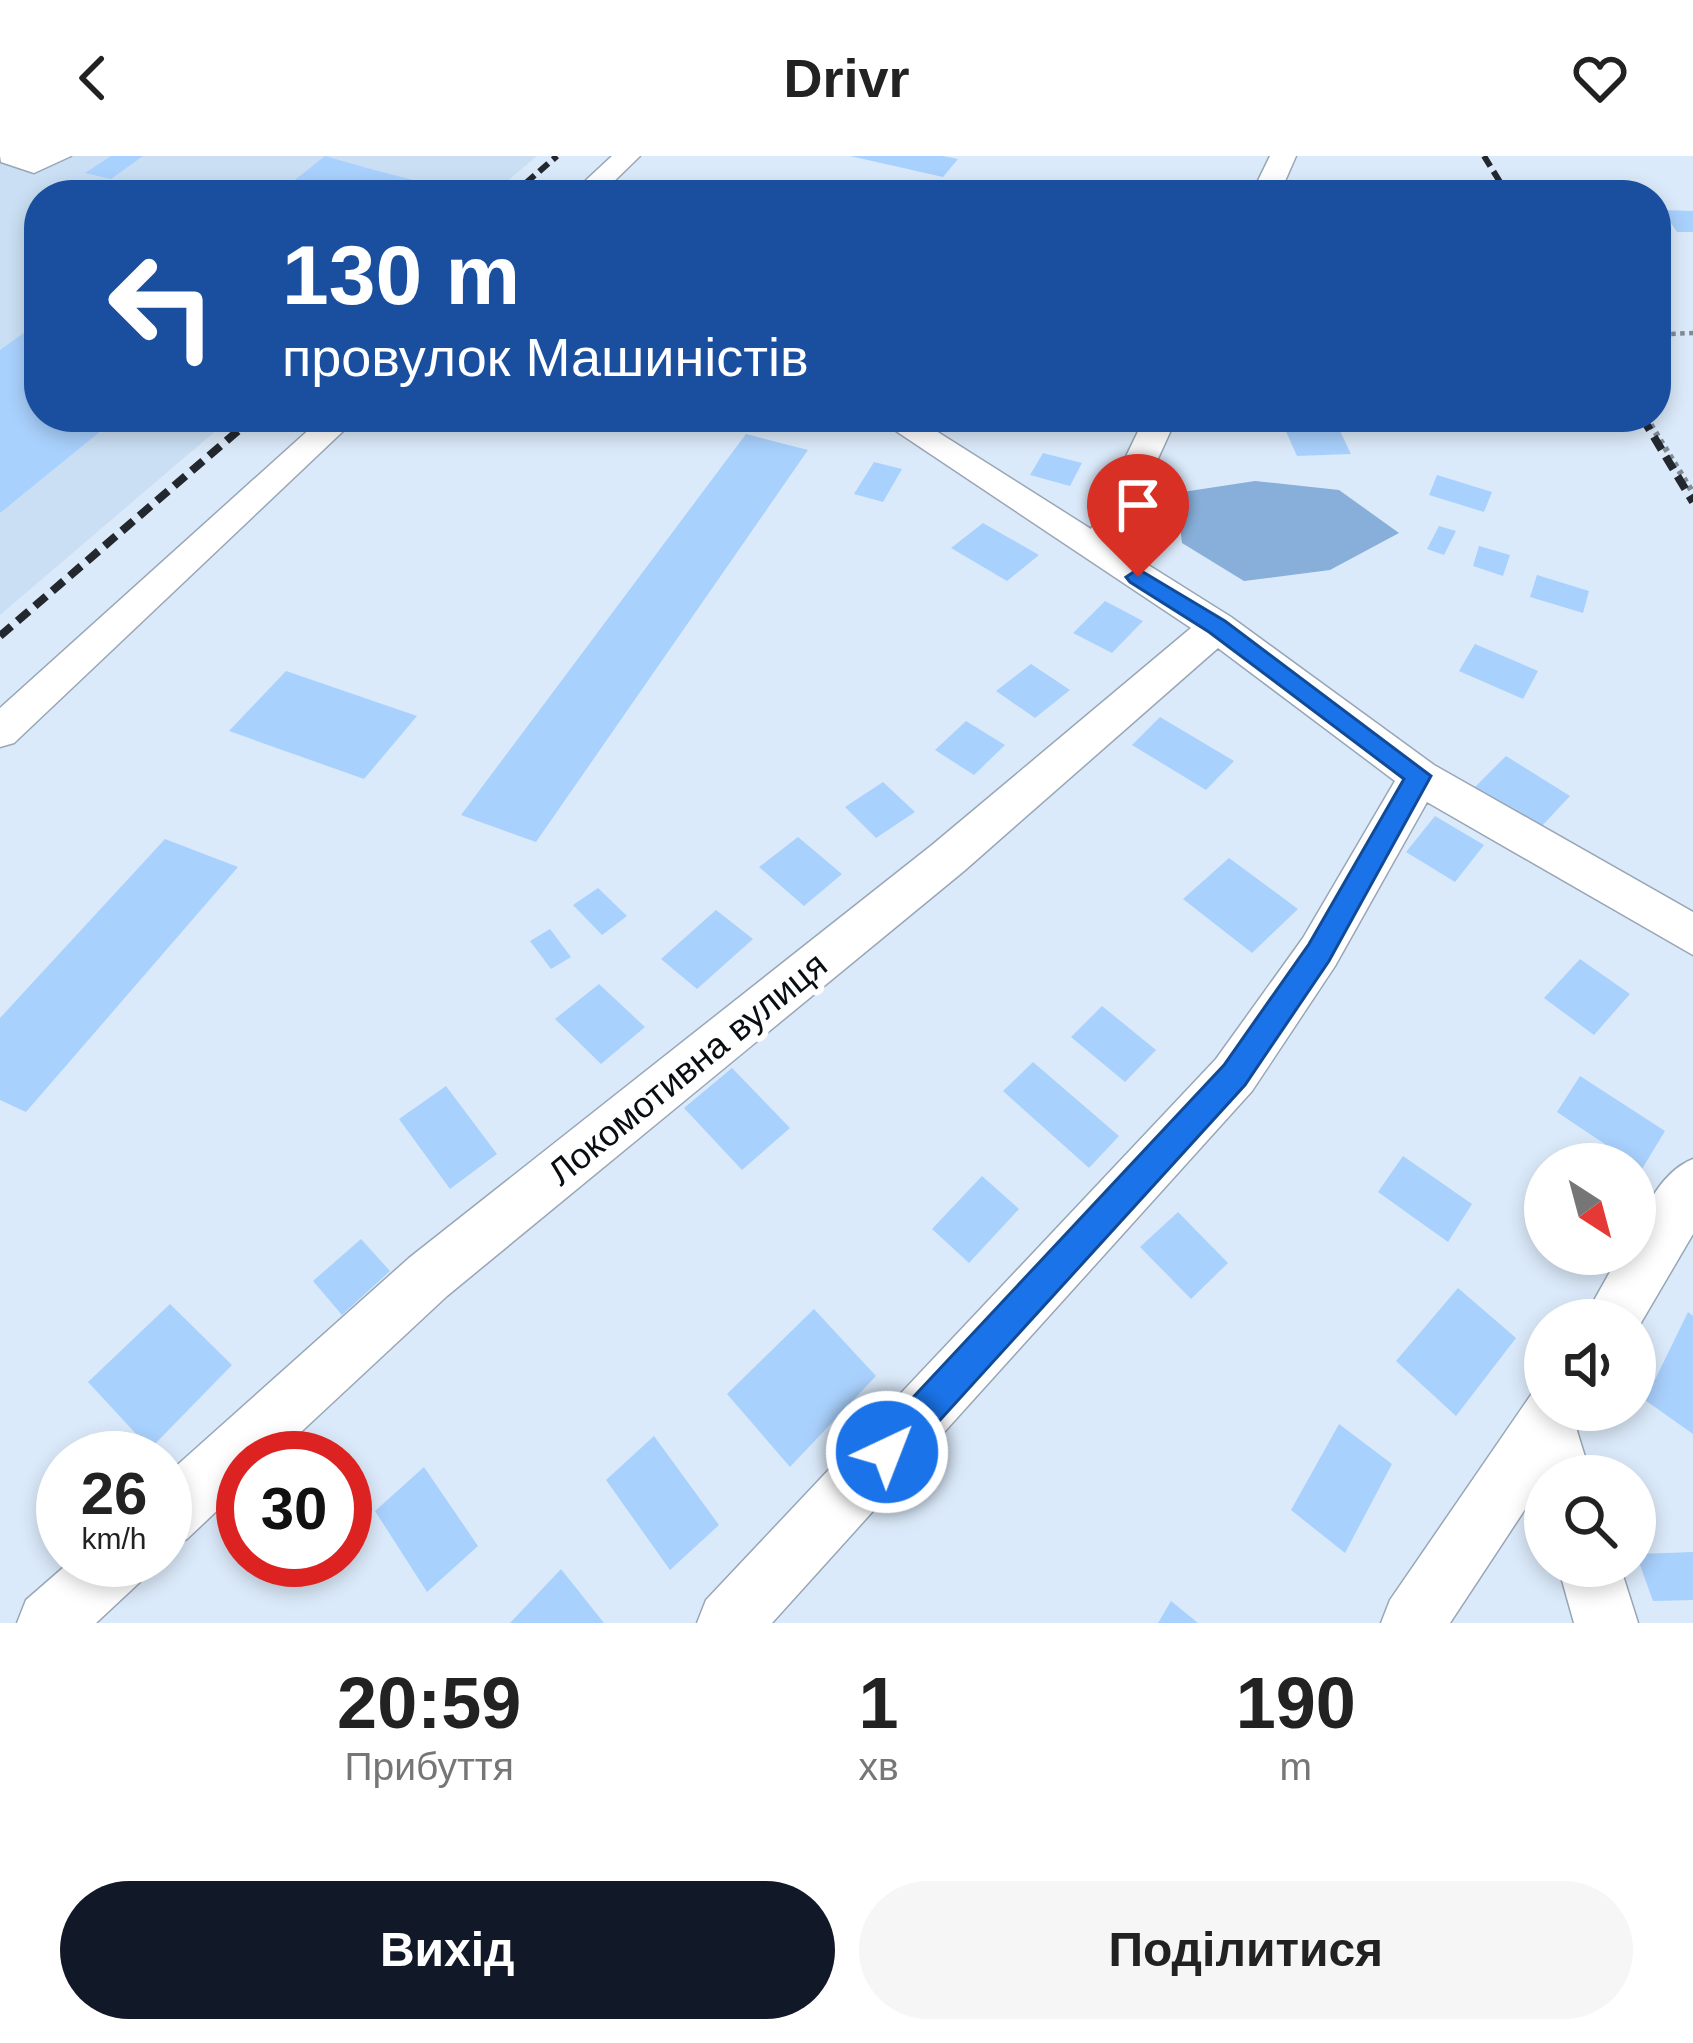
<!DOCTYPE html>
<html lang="uk">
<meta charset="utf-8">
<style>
:root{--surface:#fff;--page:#f6f6f6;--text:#222;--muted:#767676;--accent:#111827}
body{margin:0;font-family:Arial,sans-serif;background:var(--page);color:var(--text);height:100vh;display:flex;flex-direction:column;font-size:45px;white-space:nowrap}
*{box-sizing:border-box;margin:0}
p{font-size:39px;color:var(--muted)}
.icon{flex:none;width:66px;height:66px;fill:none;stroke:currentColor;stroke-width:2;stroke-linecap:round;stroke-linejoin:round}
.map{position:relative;height:1467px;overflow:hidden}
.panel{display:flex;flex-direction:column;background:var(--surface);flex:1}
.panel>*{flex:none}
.hud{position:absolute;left:24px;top:24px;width:1647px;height:252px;border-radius:48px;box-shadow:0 6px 18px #0003;background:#1a4fa0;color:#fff;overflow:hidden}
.needle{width:78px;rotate:144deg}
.fabs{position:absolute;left:1524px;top:987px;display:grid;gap:24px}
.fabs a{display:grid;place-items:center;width:132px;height:132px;border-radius:50%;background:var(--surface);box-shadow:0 6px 18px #0003;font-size:60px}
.speed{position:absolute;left:36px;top:1275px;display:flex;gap:24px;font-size:60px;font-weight:700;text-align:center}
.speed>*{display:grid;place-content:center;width:156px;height:156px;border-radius:50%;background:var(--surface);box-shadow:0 6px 18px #0003;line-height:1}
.speed small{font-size:30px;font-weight:400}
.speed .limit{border:18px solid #d22;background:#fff;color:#111}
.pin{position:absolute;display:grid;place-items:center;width:102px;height:102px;color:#fff;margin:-123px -51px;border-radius:50% 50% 50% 0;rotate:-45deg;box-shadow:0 0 12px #0007}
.pin .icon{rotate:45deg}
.me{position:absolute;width:132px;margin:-66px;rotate:43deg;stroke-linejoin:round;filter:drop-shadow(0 0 9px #0008)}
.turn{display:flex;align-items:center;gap:42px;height:252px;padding:0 60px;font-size:54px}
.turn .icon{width:156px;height:156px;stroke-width:2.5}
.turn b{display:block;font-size:84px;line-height:102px}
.eta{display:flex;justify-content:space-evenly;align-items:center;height:204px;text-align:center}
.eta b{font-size:72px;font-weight:800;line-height:84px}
.button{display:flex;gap:24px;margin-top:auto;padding:24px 60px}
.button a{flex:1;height:138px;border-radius:72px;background:var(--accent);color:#fff;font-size:48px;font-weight:800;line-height:138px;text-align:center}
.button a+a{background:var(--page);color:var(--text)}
header{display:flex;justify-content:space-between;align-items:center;height:156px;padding:0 60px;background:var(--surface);font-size:54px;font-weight:800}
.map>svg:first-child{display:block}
</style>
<header><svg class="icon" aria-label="back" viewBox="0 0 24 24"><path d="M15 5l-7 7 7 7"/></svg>Drivr<svg class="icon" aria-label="heart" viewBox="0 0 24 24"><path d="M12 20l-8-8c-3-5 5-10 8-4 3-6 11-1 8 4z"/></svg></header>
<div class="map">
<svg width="1693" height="1467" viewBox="0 0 1693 1467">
<rect width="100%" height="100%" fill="#dbeafa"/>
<path fill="#cadff4" d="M0,0H537L491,39H39V261H232L0,459Z"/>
<path fill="#87afd9" d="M1255,325L1339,334L1399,377L1330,414L1244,425L1182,387L1176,337Z"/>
<path fill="#a9d1fd" d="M111,0H143L111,23L85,17Z
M325,0L367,12L455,35L276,39Z
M850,0H943L958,3L943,21Z
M754,26L785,32L779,39H743Z
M1662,54L1693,55V76H1677Z
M39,166V261H118L0,357V194Z
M1337,269L1351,298L1297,300L1284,271Z
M746,278L808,294L536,686L461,659Z
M1043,297L1082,307L1070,330L1030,319Z
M874,306L902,313L883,346L854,338Z
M1437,319L1492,336L1484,356L1429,339Z
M983,367L1039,399L1007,425L951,392Z
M1439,370L1456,375L1444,399L1427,393Z
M1479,390L1510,399L1503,420L1473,410Z
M1537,419L1589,435L1583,457L1530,441Z
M1105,445L1143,465L1112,497L1073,477Z
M1475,488L1538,515L1523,543L1459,515Z
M1031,508L1070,534L1035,562L996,535Z
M286,515L417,560L364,623L229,575Z
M1160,561L1234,605L1206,634L1132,589Z
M966,565L1005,589L974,619L935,594Z
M1506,600L1570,640L1540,672L1475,631Z
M883,626L915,656L876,682L845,651Z
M1435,660L1484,689L1455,726L1406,696Z
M798,681L842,718L804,750L759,711Z
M165,683L238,711L26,956L0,944V862Z
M1229,702L1298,753L1252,797L1183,743Z
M598,732L627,760L602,779L573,749Z
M716,754L753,783L697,833L661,803Z
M550,773L571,801L551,813L530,785Z
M1580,803L1630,838L1594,879L1544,842Z
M599,828L645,871L601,908L555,863Z
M1102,850L1156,894L1125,926L1071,881Z
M1033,906L1119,980L1089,1012L1003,935Z
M732,912L790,972L742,1014L684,952Z
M1580,920L1665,975L1642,1013L1557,956Z
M446,930L497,998L450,1033L399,963Z
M1403,1000L1472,1048L1448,1086L1378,1036Z
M982,1020L1019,1053L969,1107L932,1073Z
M1178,1056L1228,1107L1191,1143L1140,1091Z
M361,1083L390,1115L342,1159L313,1125Z
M1458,1132L1516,1182L1456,1260L1396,1205Z
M170,1148L232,1209L150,1293L88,1226Z
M814,1153L876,1220L790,1311L727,1238Z
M1688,1156L1693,1160V1278L1645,1244Z
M1339,1268L1392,1308L1345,1397L1291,1354Z
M654,1280L719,1369L670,1414L606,1324Z
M424,1311L478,1390L427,1436L375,1355Z
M1693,1396V1444L1653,1445L1636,1398Z
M561,1413L604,1467H510Z
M1171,1445L1198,1467H1158Z"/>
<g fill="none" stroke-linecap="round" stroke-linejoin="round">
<g stroke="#98a6b6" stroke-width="3">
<path id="minor" d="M0,0H71L34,17L1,6Z
M612,0H640L600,39H570Z
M1270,0H1296L1279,39H1251Z
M323,261H358L14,587L0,591V552Z
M875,261H914L1091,373L1145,261H1177L1118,390L1231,461L1434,609L1693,756V799L1427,646L1335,810L1252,935L772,1467H697L706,1444L1216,903L1303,782L1395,625L1218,492L964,715L447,1140L273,1302H243V1330L187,1383L165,1392V1320L409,1102L932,689L1191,472Z
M1693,1003V1078L1635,1177V1164H1583L1620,1098H1635C1635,1063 1660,1016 1693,1003Z
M1545,1229V1254H1585L1577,1275L1591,1320H1545V1343L1537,1335L1450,1467H1381L1390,1444L1535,1233Z
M72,1404H149L140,1426L96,1467H17L26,1444Z
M1558,1410H1620L1638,1467H1574Z"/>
</g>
<path stroke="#808b96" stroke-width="4.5" stroke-dasharray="4.5 4.5" stroke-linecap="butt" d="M1656,187L1669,178L1693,177"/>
<path stroke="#808b96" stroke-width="6" stroke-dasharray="4.5 4.5" stroke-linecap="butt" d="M1646,261L1693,337"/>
<use href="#minor" fill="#fff" fill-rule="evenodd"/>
<path stroke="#22282e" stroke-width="6" stroke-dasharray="12 6" stroke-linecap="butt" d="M1484,0L1508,39
M512,39L557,0"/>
<path stroke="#22282e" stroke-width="8" stroke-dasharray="15 8" stroke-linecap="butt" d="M1642,261L1693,346
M0,480L254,261"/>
</g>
<path fill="#1a73e8" stroke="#114b97" stroke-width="3" d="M1138,413L1225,465L1431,620L1329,805L1245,929L900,1308L887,1314L874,1308L869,1296L874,1283L1224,909L1309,788L1404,623L1209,476L1130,426L1126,421Z"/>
<g text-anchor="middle" stroke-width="12" stroke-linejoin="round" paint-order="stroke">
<g font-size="36" fill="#090e13" stroke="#fff">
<text transform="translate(687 912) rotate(-39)" y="13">Локомотивна вулиця</text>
</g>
</g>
</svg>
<div class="fabs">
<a><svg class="needle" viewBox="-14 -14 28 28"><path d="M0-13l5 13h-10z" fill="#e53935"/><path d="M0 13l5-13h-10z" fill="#767676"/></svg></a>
<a><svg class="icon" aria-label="sound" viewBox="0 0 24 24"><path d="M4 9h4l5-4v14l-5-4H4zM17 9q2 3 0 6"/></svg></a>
<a><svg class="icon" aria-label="search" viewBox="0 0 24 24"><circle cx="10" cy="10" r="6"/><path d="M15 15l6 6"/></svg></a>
</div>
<div class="speed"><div>26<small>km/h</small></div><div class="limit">30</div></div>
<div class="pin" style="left:1138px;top:421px;background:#d93025"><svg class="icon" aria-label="arrive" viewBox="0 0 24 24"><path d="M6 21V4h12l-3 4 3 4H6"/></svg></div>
<svg class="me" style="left:887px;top:1296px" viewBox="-20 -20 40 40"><circle r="17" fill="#1a73e8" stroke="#fff" stroke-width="3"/><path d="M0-11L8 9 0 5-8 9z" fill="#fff"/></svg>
<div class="hud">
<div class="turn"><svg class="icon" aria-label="left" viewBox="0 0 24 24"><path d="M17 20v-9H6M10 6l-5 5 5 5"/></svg><div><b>130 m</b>провулок Машиністів</div></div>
</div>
</div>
<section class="panel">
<div class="eta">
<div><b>20:59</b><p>Прибуття</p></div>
<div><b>1</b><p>хв</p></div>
<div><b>190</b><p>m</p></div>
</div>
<div class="button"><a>Вихід</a><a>Поділитися</a></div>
</section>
